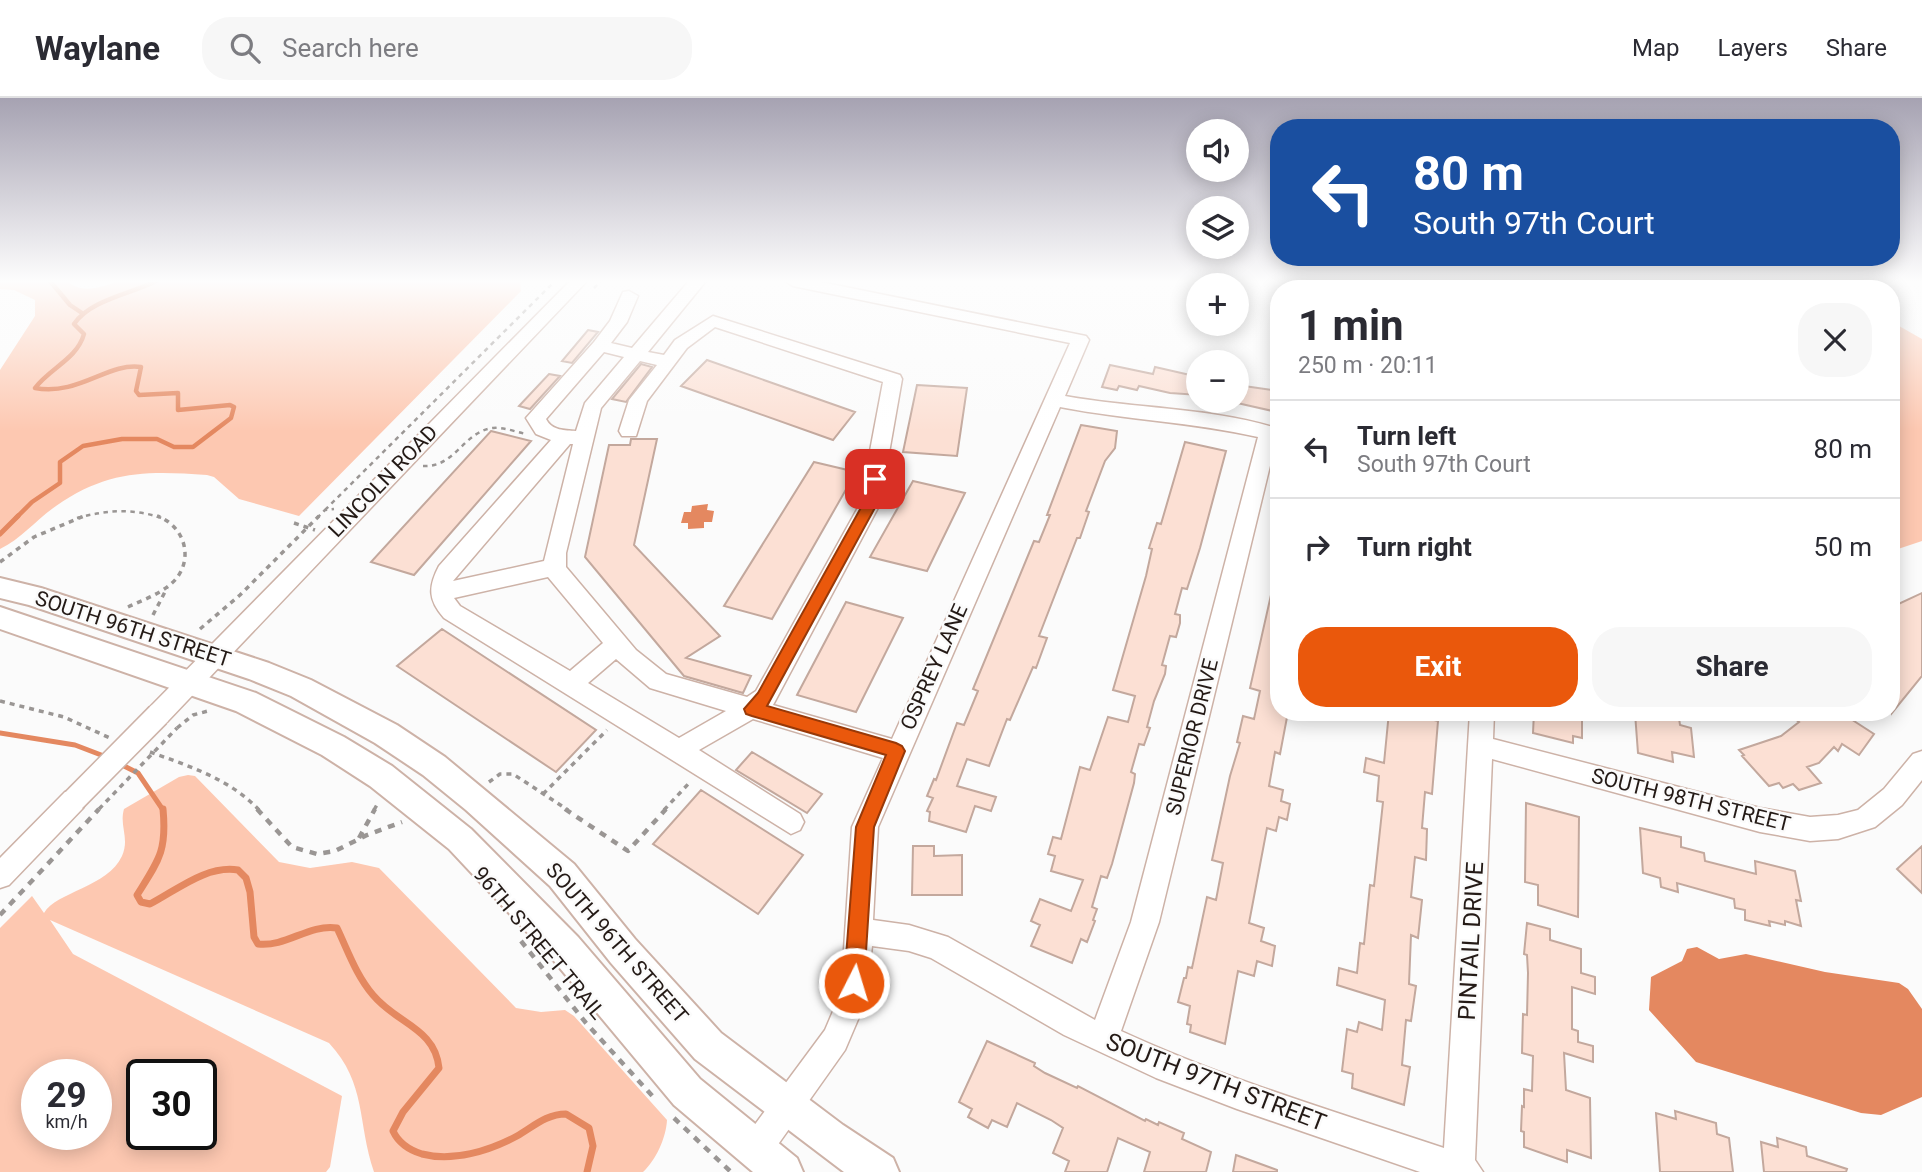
<!DOCTYPE html>
<meta charset="utf-8">
<style>
:root{--surface:#fff;--page:#f7f7f7;--text:#2b2b33;--muted:#7c7c81;--line:#e1e1e2;--accent:#ea580c}
body{margin:0;font-family:Roboto,sans-serif;background:var(--page);color:var(--text);height:100vh;display:flex;flex-direction:column;font-size:26px;white-space:nowrap}
*{box-sizing:border-box;margin:0}
p{font-size:23px;color:var(--muted)}
.icon{flex:none;width:38px;height:38px;fill:none;stroke:currentColor;stroke-width:2;stroke-linecap:round;stroke-linejoin:round}
.map{position:relative;flex:1;overflow:hidden}
.drawer{position:absolute;left:1270px;top:182px;width:630px;height:441px;display:flex;flex-direction:column;background:var(--surface);border-radius:28px;box-shadow:0 4px 18px #0003}
.drawer>*{flex:none}
.banner{position:absolute;left:1270px;top:21px;width:630px;height:147px;border-radius:28px;box-shadow:0 4px 18px #0003;background:#1a4fa0;color:#fff;overflow:hidden}
.tools{position:absolute;left:1186px;top:21px;display:grid;gap:14px}
.tools a{display:grid;place-items:center;width:63px;height:63px;border-radius:50%;background:var(--surface);box-shadow:0 4px 18px #0003;font-size:35px}
.speed{position:absolute;left:21px;top:961px;display:flex;gap:14px;font-size:35px;font-weight:700;text-align:center}
.speed>*{display:grid;place-content:center;width:91px;height:91px;border-radius:50%;background:var(--surface);box-shadow:0 4px 18px #0003;line-height:1}
.speed small{font-size:18px;font-weight:400}
.speed .limit{border:4px solid #111;border-radius:10px;background:#fff;color:#111}
.pin{position:absolute;display:grid;place-items:center;width:60px;height:60px;color:#fff;margin:-30px;border-radius:14px;box-shadow:0 4px 10px #0006}
.me{position:absolute;width:77px;margin:-38px;rotate:5deg;stroke-linejoin:round;filter:drop-shadow(0 0 5px #0008)}
.turn{display:flex;align-items:center;gap:24px;height:147px;padding:0 28px;font-size:32px}
.turn .icon{width:91px;height:91px;stroke-width:2.5}
.turn b{display:block;font-size:49px;line-height:60px}
.round{display:grid;place-items:center;flex:none;width:74px;height:74px;border-radius:28px;background:var(--page)}
.head{display:flex;align-items:center;justify-content:space-between;height:119px;padding:0 28px}
h1{font-size:42px;font-weight:700;line-height:52px}
.action{display:flex;gap:14px;margin-top:auto;padding:14px 28px}
.action a{flex:1;height:80px;border-radius:28px;background:var(--accent);color:#fff;font-size:28px;font-weight:700;line-height:80px;text-align:center}
.action a+a{background:var(--page);color:var(--text)}
ul{padding:0;list-style:none}
li{display:flex;align-items:center;gap:21px;height:98px;padding:0 28px;border-top:2px solid var(--line)}
li div{flex:1}
li b{display:block;font-size:26px}
li em{font-style:normal}
header{display:flex;align-items:center;gap:42px;box-sizing:border-box;height:98px;padding:0 35px;background:var(--surface);border-bottom:2px solid var(--line)}
header strong{font-size:33px}
nav{display:flex;gap:38px;margin-inline-start:auto;font-size:24px}
.search{width:490px;height:63px;background:var(--page);display:flex;align-items:center;gap:18px;box-sizing:border-box;padding:0 24px;border-radius:28px;color:var(--muted);font-size:26px}
.map>svg:first-child{display:block}
</style>
<header>
<strong>Waylane</strong>
<div class="search"><svg class="icon" aria-label="search" viewBox="0 0 24 24"><circle cx="10" cy="10" r="6"/><path d="M15 15l6 6"/></svg>Search here</div>
<nav><a>Map</a><a>Layers</a><a>Share</a></nav>
</header>
<div class="map">
<svg width="1922" height="1074" viewBox="0 0 1922 1074">
<rect width="100%" height="100%" fill="#fbfbfb"/>
<path fill="#fdc8b1" fill-rule="evenodd" d="M0,183H67C81,196 101,190 118,183H520L521,193L299,418L239,401L214,379L207,377C147,373 108,372 56,408C37,421 21,441 0,451V272L35,218V202L14,192L0,191Z
M1505,183H1613L1661,191H1485Z
M1787,183H1864L1882,191H1673Z
M1892,224L1922,241V443L1892,453Z
M188,677L195,678L279,764L310,770L352,764L379,770L516,910L541,914L565,912L574,918L667,1022C666,1040 656,1062 643,1074H374C357,1024 367,986 329,945L50,822L73,856L342,998L330,1069L326,1074H0V830L32,798L44,815C56,794 108,789 122,758C130,740 119,728 124,711L179,679ZM37,976H96V1036H37ZM142,976H201V1036H142Z"/>
<path fill="#e48860" d="M708,406L707,412L714,413L712,424H704V430L688,431V425H681L684,414H691L692,408Z
M1697,849L1719,861L1746,856L1825,874L1899,885L1908,891L1922,911V999L1881,1017L1861,1015L1696,964L1649,912L1651,879L1682,863L1687,851Z"/>
<g fill="none" stroke-linecap="round" stroke-linejoin="round">
<path stroke="#e48860" stroke-width="4.5" d="M50,183L70,207L82,215
M16,420L32,404L60,385V364L83,348L122,341H157L174,349H193L231,320L234,309L230,307L178,312V295L139,297L136,293L141,269C108,264 79,298 35,290C50,270 77,261 84,236L74,226C90,202 131,196 156,183"/>
<path stroke="#e48860" stroke-width="5" d="M0,436L18,418
M0,635L75,647L109,660
M118,665L138,675L163,712"/>
<path stroke="#e48860" stroke-width="7" d="M163,711C167,753 159,762 137,797L141,804L150,806C177,792 206,767 238,772L246,780L250,794L254,839L258,846C287,849 308,826 337,830C348,853 356,877 373,897C397,926 435,930 439,970L403,1014L393,1033C399,1046 409,1052 422,1056C453,1064 489,1053 517,1038C533,1029 546,1016 566,1016L589,1030L593,1048L587,1074"/>
</g>
<path fill="#fce0d4" stroke="#c3a89d" stroke-width="2" d="M588,232L598,234L572,265L562,263Z
M707,262L855,314L833,342L681,288Z
M641,266L652,269L626,304L612,301Z
M1110,267L1153,276L1155,269L1199,279V297L1170,295L1139,288L1137,292L1119,288L1117,292L1102,289Z
M549,276L560,278L530,311L519,308Z
M917,287L967,290L957,358L903,354Z
M1237,287L1279,293L1277,314L1237,305Z
M1081,327L1117,333L1115,350L1105,363L1086,413L1089,414L1080,440H1077L1039,538L1047,540L1036,570L1033,569L1010,622L1007,621L989,668L967,661L957,688L996,699L991,713L975,708L966,734L929,723L930,714L927,713L933,700L927,698L934,681L936,682L957,625L964,627L978,593L973,591L1034,443L1039,444L1050,417H1047Z
M491,333L531,343L414,477L371,464Z
M631,341H657L634,447L720,538L686,560L751,578L743,595L684,578L585,459L609,347H630Z
M1185,344L1226,353L1200,450L1187,491L1182,490L1175,516L1180,517V525L1176,539L1170,538L1162,567L1166,568L1165,576L1154,603L1147,629L1150,630L1144,647L1139,646L1131,674L1135,676L1134,685L1112,766L1107,780L1101,778L1092,809L1097,811L1093,822L1095,823L1087,844L1081,841L1072,865L1031,848L1040,827L1031,823L1040,801L1071,813L1083,782L1051,773L1055,758L1048,756L1053,739L1061,741L1080,669L1090,672L1108,619L1128,624L1135,598L1113,592L1146,478L1152,451L1149,450L1157,425L1161,426Z
M814,364L856,374L772,521L724,508Z
M913,383L965,395L927,473L870,459Z
M1273,488L1279,489V614H1288L1280,656L1275,654L1269,688L1283,692L1281,703L1290,706L1287,722L1279,719L1276,733L1267,730L1249,825L1264,830L1261,843L1275,848L1272,868L1257,863L1254,878L1238,873L1225,946L1190,934L1191,927L1187,926L1190,908L1178,904L1184,880H1186L1188,869L1192,870L1207,799L1216,802L1223,765L1212,762L1230,678L1240,645L1237,644L1243,618L1254,621L1260,593L1250,590Z
M1922,495V578L1892,615V509Z
M846,504L903,520L856,614L797,597Z
M442,531L596,632L556,674L397,568Z
M1389,614H1404L1438,623L1432,696L1425,694L1422,730L1427,731L1426,762L1415,759L1411,799L1422,802L1418,840L1411,837L1409,886L1416,888L1411,923L1406,922L1402,967L1410,969L1404,1007L1352,990L1353,976L1342,973L1347,931L1357,934L1359,924L1382,932L1385,902L1337,887L1339,870L1357,875L1360,845L1364,846L1370,787L1374,788L1383,704L1377,703L1379,678L1364,674L1366,660L1384,665Z
M1534,614H1582V640L1573,638V645L1533,635Z
M1649,614L1679,620L1680,627L1691,630L1694,659L1672,654L1673,664L1638,655L1635,615L1649,618Z
M1786,614H1840L1874,636L1859,657L1842,646L1838,653L1834,649L1819,665L1807,669L1821,685L1799,692L1793,686L1783,690L1779,685L1769,688L1742,658L1744,657L1739,652L1781,638L1799,624Z
M752,654L822,696L807,715L736,672Z
M701,692L803,757L758,816L653,746Z
M1526,705L1579,719L1578,819L1538,807V787L1525,784Z
M1640,730L1681,739V749L1704,755L1705,763L1756,776L1755,763L1795,773L1801,803L1796,802L1801,828L1785,823V827L1769,823L1770,828L1745,822V812L1735,810L1734,801L1677,785L1678,794L1661,789L1660,780L1643,775Z
M913,748H934V758L962,757V797H912Z
M1922,748V795L1897,771Z
M1527,825L1550,831V842L1581,851V875L1595,879V896L1572,889V931L1578,933V944L1593,948V964L1564,955L1566,992L1590,1000L1591,1060L1567,1052V1064L1524,1049V1034L1521,1033L1522,1008L1524,1009V991L1532,993L1533,958L1522,955L1523,916L1527,917L1528,875L1527,857L1524,856Z
M987,943L1035,965L1034,968L1045,975L1077,990L1078,988L1145,1023L1146,1021L1158,1027L1159,1024L1184,1035L1182,1041L1211,1054L1206,1074H1144L1150,1054L1118,1040L1107,1074H1065L1069,1063L1053,1055L1063,1030L1051,1022L1017,1005L1007,1029L992,1022L988,1030L968,1019L972,1011L959,1004Z
M1675,1013L1716,1025L1717,1036L1729,1040L1733,1074H1660L1656,1015L1676,1021Z
M1777,1040L1806,1049L1807,1058L1847,1071L1846,1074H1764L1761,1044L1778,1049Z
M1236,1057L1277,1072V1074H1233Z"/>
<g fill="none" stroke-linecap="round" stroke-linejoin="round">
<g stroke="#cdb2a7" stroke-width="3">
<path id="minor" d="M570,183H587L167,624L158,627L149,624L146,617L149,610Z
M689,183H706L648,254L664,257L675,242L713,218L900,277L902,281L880,406L773,607L892,641L1070,245L793,188L785,183H816L1086,238L1089,242L1065,298C1135,311 1211,309 1279,331V343H1276L1159,824L1121,933C1225,981 1336,1014 1444,1050L1470,614H1494L1493,641L1760,710L1810,719L1838,717L1858,712L1884,691L1913,656L1922,653V682L1902,707L1875,729L1838,741L1810,743L1760,734L1492,661L1475,1062L1483,1074H1420L1237,1011L1156,980L1064,937L931,860L909,853L872,848L865,905L845,952L767,1062L756,1067L745,1062L740,1051L745,1040L825,932L837,904L843,866L852,729L883,660L753,621L699,652L800,716L804,724L800,732L791,736L444,520C428,502 428,489 439,468L551,342L536,336L526,320L594,244L610,223L623,194L629,193L638,198L627,224L611,245L632,250ZM715,229L883,284L860,406L756,593L747,599L666,576L636,552L566,469V455L601,310L640,263L657,267L629,302L619,333L622,338H636L647,303L687,250ZM604,254L624,259L585,305L576,333C565,332 552,333 546,321ZM1060,309C1126,322 1193,324 1258,339L1131,824L1095,922L948,839L909,827L873,822L878,729ZM570,346H573L544,463L453,483ZM548,479L603,545L570,573L460,508L454,500ZM616,561L650,590L726,613L679,640L588,585Z
M74,691L83,694L87,702L83,710L9,787L0,790V760L65,694Z"/>
</g>
<g stroke="#cdb2a7" stroke-width="4">
<path id="major" d="M0,480L41,490L269,565L311,582L397,627L445,659L574,766L635,841L721,935L843,1027L893,1060L899,1074H844L695,961L611,865L550,788L466,712L423,677L375,645L291,598L249,581L29,507L0,500Z
M0,509L256,595L344,639L392,668L471,731L578,839L700,981L797,1060L803,1074H753L674,1007L554,863L449,751L370,688L322,657L236,613L0,531Z"/>
</g>
<path stroke="#9a9694" stroke-width="2.5" stroke-dasharray="4.5 4.5" stroke-linecap="butt" d="M594,190L601,183
M423,368C455,370 464,333 493,330C504,329 516,334 526,336
M325,412L555,183
M77,420C107,412 132,410 162,420
M317,420L325,412L334,411"/>
<path stroke="#9a9694" stroke-width="3.5" stroke-dasharray="5 5" stroke-linecap="butt" d="M294,425L315,432
M0,464L34,439L84,418
M128,509C143,502 160,496 172,485C195,464 186,428 157,418
M153,517L167,490
M200,531L240,497L319,418
M0,603L64,619L110,640
M177,630L193,617L208,613
M150,654C189,668 230,681 259,712
M489,684L500,676H513L568,712
M543,696L607,632
M374,712L378,705
M664,712L691,683"/>
<path stroke="#9a9694" stroke-width="4.5" stroke-dasharray="7 7" stroke-linecap="butt" d="M257,711L292,749L317,756L335,753L367,737L402,724
M565,711L628,753L666,711
M359,740L375,711
M0,817L99,711
M521,843L586,925L656,1002
M674,1020L731,1074"/>
<use href="#minor" fill="#fff" fill-rule="evenodd"/>
<use href="#major" fill="#fff" fill-rule="evenodd"/>
<g stroke="#cdb2a7" stroke-width="26" stroke-linecap="butt">
<path id="minor-bridge" d="M74,702L158,617"/>
</g>
<path stroke="#9a9694" stroke-width="3.5" stroke-dasharray="5 5" stroke-linecap="butt" d="M99,711L177,630"/>
<use href="#minor-bridge" stroke="#fff" stroke-width="23"/>
</g>
<linearGradient id="sky" x2="0" y2="1"><stop stop-color="#a6a2b2"/><stop offset="0.55" stop-color="#fdfdfd"/><stop offset="1" stop-color="#fdfdfd" stop-opacity="0"/></linearGradient>
<rect width="1922" height="333" fill="url(#sky)"/>
<path fill="#ea580c" stroke="#983908" stroke-width="2" d="M875,376L882,381L877,406L767,608L896,645L902,648L905,653L874,729L864,885L861,892L854,895L847,892L844,885L856,729L886,657L752,618L746,616L744,611L758,595L863,406L868,381Z"/>
<g text-anchor="middle" stroke-width="5" stroke-linejoin="round" paint-order="stroke">
<g font-size="21" fill="#241a16" stroke="#fbfbfb">
<text transform="translate(383 383) rotate(-46)" y="7">LINCOLN ROAD</text>
<text transform="translate(133 531) rotate(18)" y="7">SOUTH 96TH STREET</text>
<text transform="translate(934 569) rotate(-66)" y="7">OSPREY LANE</text>
<text transform="translate(1192 639) rotate(-76)" y="7">SUPERIOR DRIVE</text>
<text transform="translate(1691 702) rotate(14)" y="7">SOUTH 98TH STREET</text>
<text transform="translate(539 845) rotate(50)" y="7">96TH STREET TRAIL</text>
<text transform="translate(617 845) rotate(49)" y="7">SOUTH 96TH STREET</text>
</g>
<g font-size="24" fill="#241a16" stroke="#fbfbfb">
<text transform="translate(1471 843) rotate(-87)" y="8">PINTAIL DRIVE</text>
<text transform="translate(1216 984) rotate(21)" y="8">SOUTH 97TH STREET</text>
</g>
</g>
</svg>
<div class="tools">
<a><svg class="icon" aria-label="sound" viewBox="0 0 24 24"><path d="M4 9h4l5-4v14l-5-4H4zM17 9q2 3 0 6"/></svg></a>
<a><svg class="icon" aria-label="layers" viewBox="0 0 24 24"><path d="M12 4l9 5-9 5-9-5zM3 14l9 5 9-5"/></svg></a>
<a>+</a>
<a>−</a>
</div>
<div class="speed"><div>29<small>km/h</small></div><div class="limit">30</div></div>
<div class="pin" style="left:875px;top:381px;background:#d93025"><svg class="icon" aria-label="arrive" viewBox="0 0 24 24"><path d="M6 21V4h12l-3 4 3 4H6"/></svg></div>
<svg class="me" style="left:854px;top:885px" viewBox="-20 -20 40 40"><circle r="17" fill="#ea580c" stroke="#fff" stroke-width="3"/><path d="M0-11L8 9 0 5-8 9z" fill="#fff"/></svg>
<div class="banner">
<div class="turn"><svg class="icon" aria-label="left" viewBox="0 0 24 24"><path d="M17 20v-9H6M10 6l-5 5 5 5"/></svg><div><b>80 m</b>South 97th Court</div></div>
</div>
<section class="drawer">
<div class="head"><div><h1>1 min</h1><p>250 m · 20:11</p></div><a class="round"><svg class="icon" aria-label="close" viewBox="0 0 24 24"><path d="M6 6l12 12M18 6L6 18"/></svg></a></div>
<ul>
<li><svg class="icon" aria-label="left" viewBox="0 0 24 24"><path d="M17 20v-9H6M10 6l-5 5 5 5"/></svg><div><b>Turn left</b><p>South 97th Court</p></div><em>80 m</em></li>
<li><svg class="icon" aria-label="right" viewBox="0 0 24 24"><path d="M7 20v-9h11M14 6l5 5-5 5"/></svg><div><b>Turn right</b></div><em>50 m</em></li>
</ul>
<div class="action"><a>Exit</a><a>Share</a></div>
</section>
</div>
